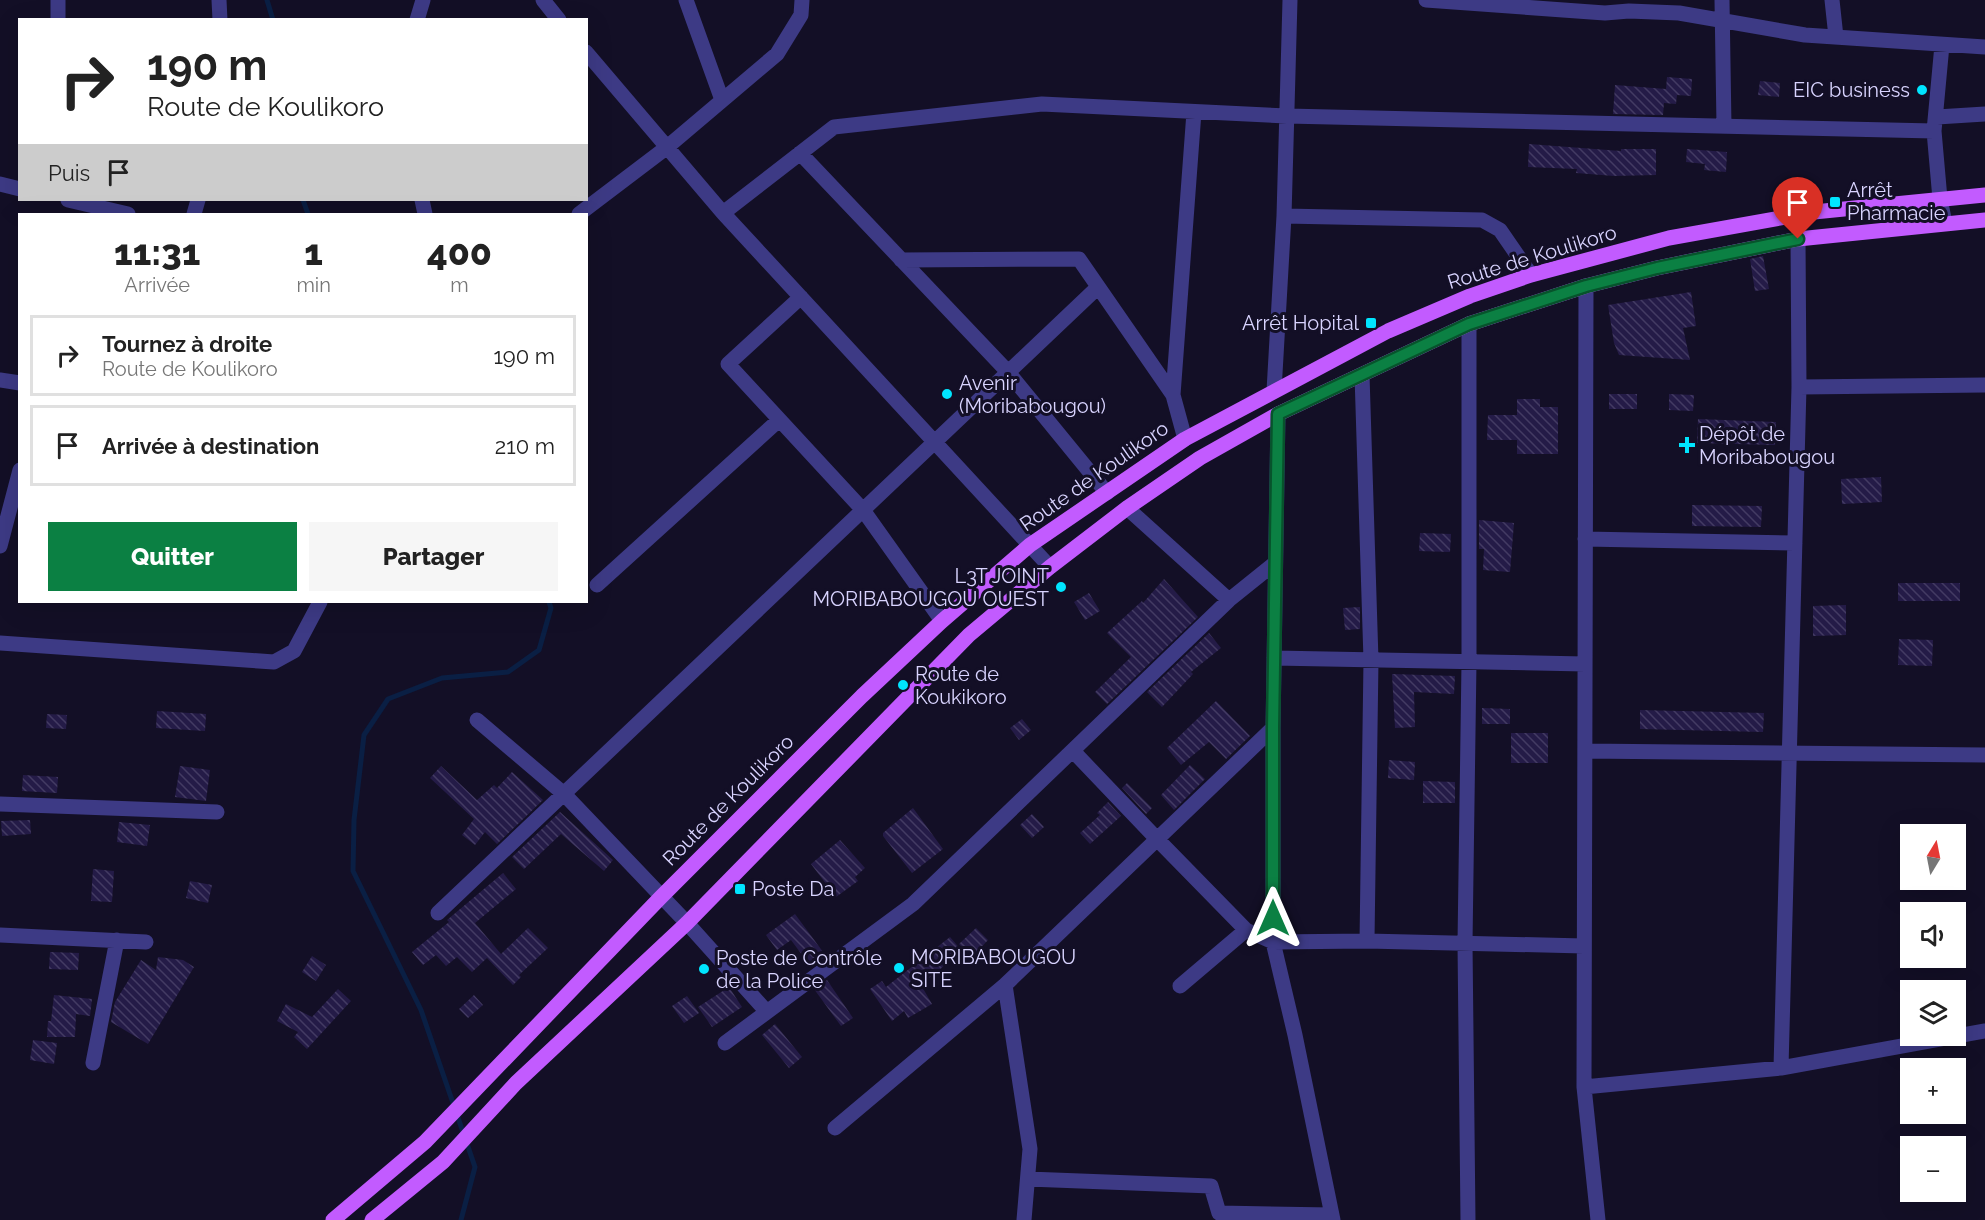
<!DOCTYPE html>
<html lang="fr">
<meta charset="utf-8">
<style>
:root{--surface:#fff;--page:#f6f6f6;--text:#222;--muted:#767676;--line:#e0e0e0;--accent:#0b8043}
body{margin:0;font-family:Raleway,sans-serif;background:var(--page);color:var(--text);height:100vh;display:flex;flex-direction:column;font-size:22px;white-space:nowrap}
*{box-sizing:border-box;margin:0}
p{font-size:20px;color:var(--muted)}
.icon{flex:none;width:33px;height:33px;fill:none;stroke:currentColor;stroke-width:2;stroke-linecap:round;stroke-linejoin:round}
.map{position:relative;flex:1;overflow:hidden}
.sheet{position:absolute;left:18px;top:213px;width:570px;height:390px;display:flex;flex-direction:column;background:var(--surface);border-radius:0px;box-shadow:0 6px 24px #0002}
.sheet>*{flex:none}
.banner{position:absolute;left:18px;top:18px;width:570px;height:183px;border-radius:0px;box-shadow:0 6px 24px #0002;background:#fff;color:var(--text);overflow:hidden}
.needle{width:39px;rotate:10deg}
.tools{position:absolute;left:1900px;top:824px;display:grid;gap:12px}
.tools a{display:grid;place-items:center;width:66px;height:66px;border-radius:0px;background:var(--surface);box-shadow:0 6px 24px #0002;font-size:30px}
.pin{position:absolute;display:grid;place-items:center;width:51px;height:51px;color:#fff;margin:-62px -26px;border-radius:50% 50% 50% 0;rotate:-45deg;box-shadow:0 0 6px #0007}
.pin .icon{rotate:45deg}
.me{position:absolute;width:66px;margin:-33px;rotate:0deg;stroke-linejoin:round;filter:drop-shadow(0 0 4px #0008)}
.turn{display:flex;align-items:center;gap:21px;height:126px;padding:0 30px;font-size:27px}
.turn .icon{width:78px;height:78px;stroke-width:2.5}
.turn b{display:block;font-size:42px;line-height:51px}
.then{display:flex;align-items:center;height:57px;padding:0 30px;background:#0003;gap:12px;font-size:22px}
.eta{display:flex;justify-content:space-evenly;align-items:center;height:102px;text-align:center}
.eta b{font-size:36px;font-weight:800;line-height:42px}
.primary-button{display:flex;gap:12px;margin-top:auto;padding:12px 30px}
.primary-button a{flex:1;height:69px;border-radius:0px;background:var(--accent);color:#fff;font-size:24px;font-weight:800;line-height:69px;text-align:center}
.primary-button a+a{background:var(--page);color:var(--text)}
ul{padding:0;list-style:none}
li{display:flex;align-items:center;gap:18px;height:81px;margin:0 12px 9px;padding:0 18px;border:3px solid var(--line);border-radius:0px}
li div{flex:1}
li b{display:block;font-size:22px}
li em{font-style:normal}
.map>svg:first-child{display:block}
</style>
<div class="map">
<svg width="1985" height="1220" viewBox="0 0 1985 1220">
<defs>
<pattern id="building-back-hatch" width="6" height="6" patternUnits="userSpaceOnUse" patternTransform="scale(1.5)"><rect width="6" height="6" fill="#241b47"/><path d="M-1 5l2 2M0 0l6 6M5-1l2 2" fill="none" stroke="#433b63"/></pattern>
</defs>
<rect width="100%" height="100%" fill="#130f26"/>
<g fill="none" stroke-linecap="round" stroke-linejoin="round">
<path stroke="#0a1f44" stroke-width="5" d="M267,0L273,20
M303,200L308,214
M461,1220L475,1167L421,1010L353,871L354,820L364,735L388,699L442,678L508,672L539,650L551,608L549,602"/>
</g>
<path fill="url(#building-back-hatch)" d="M1667,77L1692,79L1691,96L1677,95L1676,104L1664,103L1663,115L1613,114L1615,85L1666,89Z
M1760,81L1780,83L1779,97L1758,95Z
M1529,144L1621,151V149H1656V175L1614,176L1576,173L1577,169L1528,167Z
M1687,149L1727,152L1726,172L1704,170L1705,164L1686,162Z
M1763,256L1769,289L1755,291L1750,259Z
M1691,292L1696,326L1683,328L1690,360L1619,355L1614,343L1608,305Z
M1609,394H1637V409H1609Z
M1669,394L1694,395L1693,411L1669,410Z
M1517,399H1540V407H1558V454H1517V440H1487L1488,415H1517Z
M1698,419L1776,422L1775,445L1697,443Z
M1881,477L1882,502L1842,504L1841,479Z
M1692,505L1762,506L1761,527L1692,526Z
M1479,520L1514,523L1510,572L1483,570L1484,549H1479Z
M1420,533L1451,534L1450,552L1419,551Z
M1164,579L1198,617L1107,704L1095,692L1131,657L1107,633L1142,601L1143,603Z
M1898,583H1960V601H1898Z
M1089,593L1100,611L1085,620L1074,602Z
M1846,605V635L1813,636V606Z
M1360,607V629L1345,630L1343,608Z
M1209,633L1221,648L1191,672L1193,674L1162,707L1147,692Z
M1899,639L1933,640L1932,666L1898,665Z
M1392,674L1455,676L1454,694L1414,692L1415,727L1395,728Z
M1216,701L1250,736L1226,759L1209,742L1181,765L1167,748Z
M1482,708L1510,709V724H1482Z
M1640,710L1764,713L1763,732L1640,729Z
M157,711L206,714L205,731L156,728Z
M47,714L67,715L66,729L46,728Z
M1022,719L1031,730L1019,740L1010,728Z
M1511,733H1548V763H1511Z
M1389,760L1415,762L1414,780L1388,778Z
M1190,765L1205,779L1174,810L1161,795Z
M180,766L210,770L206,801L175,797Z
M441,766L477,800L494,785L497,788L512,772L543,800L497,844L485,832L475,845L462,835L474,819L430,778Z
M23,775L58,777L57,793L22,791Z
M1423,781L1455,782V803H1423Z
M1127,783L1152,808L1146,814L1122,788Z
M1108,802L1121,816L1090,844L1080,833L1100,815L1097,813Z
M913,808L943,849L912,873L883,836V833Z
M560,812L613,860L604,871L561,834L524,869L512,857Z
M1032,814L1044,827L1032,838L1020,825Z
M30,820L31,834L2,836L1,821Z
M119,822L150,825L147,846L117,842Z
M840,840L865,868L855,877L858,881L836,897L811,864Z
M93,869L114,871L112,902L91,901Z
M503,873L516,889L475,923L501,954L528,928L548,948L519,975L521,977L513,985L487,958L472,972L457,957L446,966L436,955L423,965L412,952L449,922L447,920Z
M190,881L212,885L208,903L186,898Z
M795,914L826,956L811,967L791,940L777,950L766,935Z
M976,928L988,940L972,957L959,944Z
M950,937L962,951L921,985L932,1004L908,1018L904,1011L892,1021L870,989L882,981L886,987Z
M50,952L79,953L78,970L49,969Z
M312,956L326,965L316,981L302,972Z
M158,957L183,960L194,967L148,1044L111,1022L115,1002L141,960L156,970Z
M827,980L853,1018L841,1026L814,989Z
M729,987L742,1007L712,1027L698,1007Z
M338,989L351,1001L307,1049L294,1037L298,1032L277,1021L286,1004L312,1017Z
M54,995L92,999L90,1016L76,1014L75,1037H47L48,1021H51Z
M474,995L483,1005L468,1018L459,1009Z
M687,996L699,1013L684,1023L672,1006Z
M775,1024L802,1057L789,1068L762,1035Z
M33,1040L57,1043L54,1064L30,1060Z"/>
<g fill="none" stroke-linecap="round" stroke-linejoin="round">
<path stroke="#3d3a85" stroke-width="15" d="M219,0L220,20
M543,0L559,20
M686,0L722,100
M1426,0L1605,13L1629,11L1679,13L1805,35L1985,47
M1722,0L1724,126
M1832,0L1836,37
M58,20V0
M417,20L423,0
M1942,45L1934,131L1940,199L1945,223
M586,52L723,213L1050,567
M1937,117L1985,114
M800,153L1008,372L1107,493
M0,184L20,189
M68,200L128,214
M422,200L425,214
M723,213L834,127L1042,104L1287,116L1934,131
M194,214L198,200
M579,214L666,148L777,54L801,15L802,0
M1284,216L1482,220L1500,230L1531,275
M901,260L1079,259L1173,395L1185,439
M1586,286L1584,1087L1598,1220
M801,297L728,364L863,510L942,621
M1362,375L1371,660L1367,941
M0,380L20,383
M1799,387L1985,385
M1274,391L1284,216L1290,0
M1173,395L1194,112
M1278,414L1273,728V942L1295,1035L1333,1220
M1127,508L1229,600
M1585,539L1795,543
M0,546L20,470
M597,585L779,420
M0,643L274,662L294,651L320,602
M1274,658L1585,664
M477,720L564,794L687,923L767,1012
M1073,751L1157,839L1246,930L1273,942L1367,941L1584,946
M1585,751L1985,755
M0,804L217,812
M438,913L1097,288
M0,935L146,942
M1005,985L1030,1149L1024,1220
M1180,986L1246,930
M725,1043L913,904L1229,600L1275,563
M93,1063L117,940
M1781,1068L1799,387L1798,239
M1584,1087L1781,1068L1985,1031
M835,1128L1005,985L1273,728
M1028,1179L1211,1186L1219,1213L1332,1215
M1468,1220L1465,943L1469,662V324"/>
<path stroke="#c25bff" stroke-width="15" d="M333,1220L425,1142L661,897L862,696L942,621L1030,545L1185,439L1388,331L1470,296L1531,275L1669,238L1814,212L1985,195
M372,1220L443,1162L516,1083L687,923L969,635L1050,567L1127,508L1200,458L1278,414L1469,324L1586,286L1657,268L1798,239L1985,220"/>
</g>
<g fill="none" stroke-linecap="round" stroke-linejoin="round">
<g stroke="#07532c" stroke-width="15">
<path id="route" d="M1273,918V728L1278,414L1469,324L1586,286L1657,268L1798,239"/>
</g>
<use href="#route" stroke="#0b8043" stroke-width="10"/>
</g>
<g fill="#00e5ff" stroke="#130f26" stroke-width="2">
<circle cx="1922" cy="90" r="6"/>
<rect x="1829" y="196" width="12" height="12" rx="3"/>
<rect x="1365" y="317" width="12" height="12" rx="3"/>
<circle cx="947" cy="394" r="6"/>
<path d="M1684 436h6v6h6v6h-6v6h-6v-6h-6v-6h6z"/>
<circle cx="1061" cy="587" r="6"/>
<circle cx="903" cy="685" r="6"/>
<rect x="734" y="883" width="12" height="12" rx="3"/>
<circle cx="899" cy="968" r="6"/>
<circle cx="704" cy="969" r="6"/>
</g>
<g text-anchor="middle" stroke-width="6" stroke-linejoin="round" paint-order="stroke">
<g font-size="20" fill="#d9d4ff" stroke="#130f26" text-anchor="start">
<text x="1910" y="97" text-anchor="end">EIC business</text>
<text x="1847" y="197">Arrêt<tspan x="1847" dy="23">Pharmacie</tspan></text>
<text x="1359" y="330" text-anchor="end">Arrêt Hopital</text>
<text x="959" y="390">Avenir<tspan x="959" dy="23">(Moribabougou)</tspan></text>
<text x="1699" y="441">Dépôt de<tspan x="1699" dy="23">Moribabougou</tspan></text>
<text x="1049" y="583" text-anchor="end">L3T JOINT<tspan x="1049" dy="23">MORIBABOUGOU OUEST</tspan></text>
<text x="915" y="681">Route de<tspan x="915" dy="23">Koukikoro</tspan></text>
<text x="752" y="896">Poste Da</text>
<text x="911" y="964">MORIBABOUGOU<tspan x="911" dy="23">SITE</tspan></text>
<text x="716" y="965">Poste de Contrôle<tspan x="716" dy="23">de la Police</tspan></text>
</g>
<g font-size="20" fill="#d9d4ff" stroke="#130f26">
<text transform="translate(1532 257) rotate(-17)" y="7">Route de Koulikoro</text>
<text transform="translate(1094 476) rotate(-35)" y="7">Route de Koulikoro</text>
<text transform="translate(728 800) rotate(-45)" y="7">Route de Koulikoro</text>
</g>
</g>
</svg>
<div class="tools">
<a><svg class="needle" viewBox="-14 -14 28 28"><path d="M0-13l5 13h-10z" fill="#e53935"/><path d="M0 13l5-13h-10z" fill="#767676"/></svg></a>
<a><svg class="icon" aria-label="sound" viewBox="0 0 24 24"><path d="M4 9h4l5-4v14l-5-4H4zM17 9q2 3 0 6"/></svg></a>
<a><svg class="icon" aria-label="layers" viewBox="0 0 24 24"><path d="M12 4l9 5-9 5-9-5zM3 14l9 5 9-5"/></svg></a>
<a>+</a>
<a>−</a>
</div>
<div class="pin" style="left:1798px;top:239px;background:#d93025"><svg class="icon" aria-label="arrive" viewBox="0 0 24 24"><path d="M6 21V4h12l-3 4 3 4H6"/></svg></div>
<svg class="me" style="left:1273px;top:918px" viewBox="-20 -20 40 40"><path d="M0-17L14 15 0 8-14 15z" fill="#0b8043" stroke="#fff" stroke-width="4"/></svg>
<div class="banner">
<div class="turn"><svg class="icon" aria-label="right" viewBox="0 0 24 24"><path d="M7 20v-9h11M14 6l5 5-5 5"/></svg><div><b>190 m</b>Route de Koulikoro</div></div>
<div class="then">Puis<svg class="icon" aria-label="arrive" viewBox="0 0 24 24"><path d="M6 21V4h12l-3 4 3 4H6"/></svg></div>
</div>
<section class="sheet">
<div class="eta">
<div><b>11:31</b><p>Arrivée</p></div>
<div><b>1</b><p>min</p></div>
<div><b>400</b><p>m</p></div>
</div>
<ul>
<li><svg class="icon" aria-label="right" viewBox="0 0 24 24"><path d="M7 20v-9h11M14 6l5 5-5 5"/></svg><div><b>Tournez à droite</b><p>Route de Koulikoro</p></div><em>190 m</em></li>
<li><svg class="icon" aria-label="arrive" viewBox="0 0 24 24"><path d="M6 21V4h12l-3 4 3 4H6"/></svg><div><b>Arrivée à destination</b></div><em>210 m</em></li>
</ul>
<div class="primary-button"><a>Quitter</a><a>Partager</a></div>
</section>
</div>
